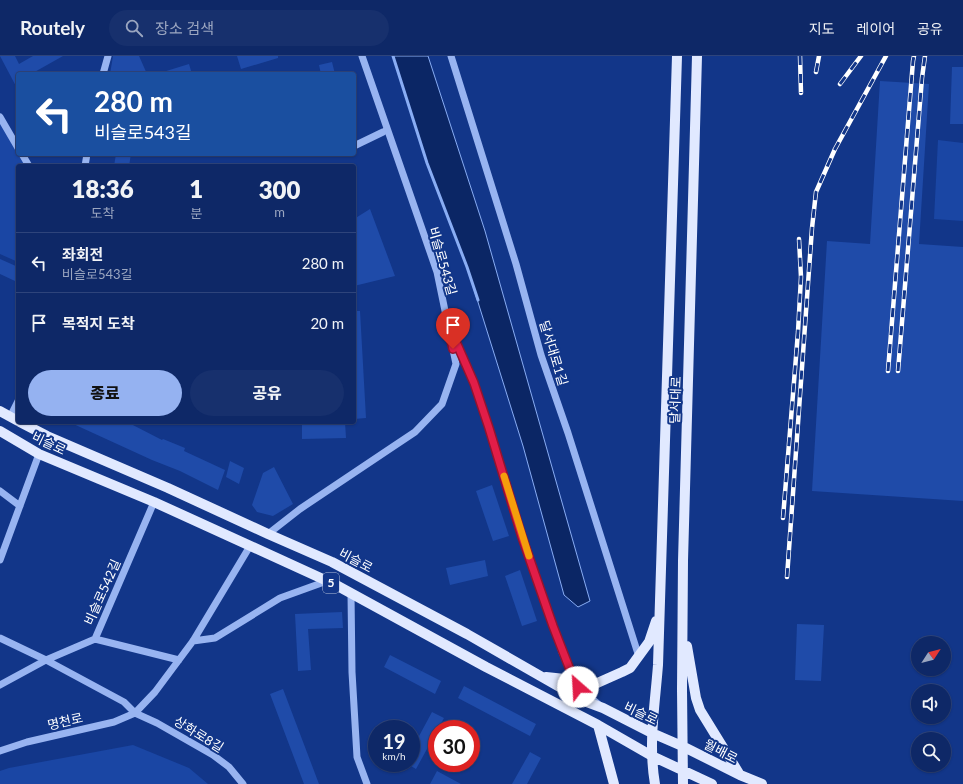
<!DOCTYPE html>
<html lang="ko">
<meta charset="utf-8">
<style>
:root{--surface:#0e2867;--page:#17306d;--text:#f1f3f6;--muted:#9ba6c0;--line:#2e447b;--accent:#95b2f1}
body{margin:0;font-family:Lato,"Noto Sans KR",sans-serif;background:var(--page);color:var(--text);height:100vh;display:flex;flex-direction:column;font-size:15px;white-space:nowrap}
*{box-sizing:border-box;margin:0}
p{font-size:13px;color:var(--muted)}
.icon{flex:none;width:22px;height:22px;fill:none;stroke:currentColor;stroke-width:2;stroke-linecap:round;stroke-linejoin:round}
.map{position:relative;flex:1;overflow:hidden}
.drawer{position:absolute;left:16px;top:108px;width:340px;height:260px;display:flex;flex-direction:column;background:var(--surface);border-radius:4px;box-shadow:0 1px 3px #0004,0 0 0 1px var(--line)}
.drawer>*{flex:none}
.guide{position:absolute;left:16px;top:16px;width:340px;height:84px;border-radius:4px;box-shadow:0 1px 3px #0004,0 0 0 1px var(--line);background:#1a4fa0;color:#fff;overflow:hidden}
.needle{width:26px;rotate:54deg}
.tools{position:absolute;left:911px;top:580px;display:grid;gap:8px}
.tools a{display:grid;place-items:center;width:40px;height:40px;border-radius:50%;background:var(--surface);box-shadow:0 1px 3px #0004,0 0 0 1px var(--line);font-size:20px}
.speed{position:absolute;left:368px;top:664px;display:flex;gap:8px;font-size:20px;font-weight:700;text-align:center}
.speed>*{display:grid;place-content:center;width:52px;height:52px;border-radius:50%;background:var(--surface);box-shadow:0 1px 3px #0004,0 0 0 1px var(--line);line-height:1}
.speed small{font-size:10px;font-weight:400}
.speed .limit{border:6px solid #d22;background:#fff;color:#111}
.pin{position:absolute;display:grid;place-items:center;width:34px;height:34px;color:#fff;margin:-41px -17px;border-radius:50% 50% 50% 0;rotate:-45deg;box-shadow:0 0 4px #0007}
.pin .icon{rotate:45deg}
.me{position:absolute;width:44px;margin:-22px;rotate:334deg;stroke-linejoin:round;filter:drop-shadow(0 0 3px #0008)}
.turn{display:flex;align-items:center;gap:14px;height:84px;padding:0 12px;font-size:18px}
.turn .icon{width:52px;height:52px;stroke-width:2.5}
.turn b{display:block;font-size:28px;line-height:34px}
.eta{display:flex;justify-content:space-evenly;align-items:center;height:68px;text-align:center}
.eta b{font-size:24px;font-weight:800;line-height:28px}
.cta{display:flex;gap:8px;margin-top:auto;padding:8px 12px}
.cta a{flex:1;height:46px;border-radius:24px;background:var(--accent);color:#111;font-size:16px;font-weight:800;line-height:46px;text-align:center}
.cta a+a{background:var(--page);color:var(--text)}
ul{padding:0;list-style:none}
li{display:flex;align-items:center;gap:12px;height:60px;padding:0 12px;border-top:1px solid var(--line)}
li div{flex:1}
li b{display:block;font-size:15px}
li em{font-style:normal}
header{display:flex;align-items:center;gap:24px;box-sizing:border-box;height:56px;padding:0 20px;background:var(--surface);border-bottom:1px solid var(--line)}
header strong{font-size:19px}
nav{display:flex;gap:22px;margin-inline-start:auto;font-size:14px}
.search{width:280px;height:36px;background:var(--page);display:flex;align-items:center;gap:10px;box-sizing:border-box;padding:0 14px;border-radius:22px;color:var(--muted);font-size:15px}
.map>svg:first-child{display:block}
</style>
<header>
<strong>Routely</strong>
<div class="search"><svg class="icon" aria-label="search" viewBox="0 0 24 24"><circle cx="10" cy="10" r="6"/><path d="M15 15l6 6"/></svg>장소 검색</div>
<nav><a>지도</a><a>레이어</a><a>공유</a></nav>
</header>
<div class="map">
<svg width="963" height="728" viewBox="0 0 963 728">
<rect width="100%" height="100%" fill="#123689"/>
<path fill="#1a46a4" d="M0,60L18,95V98H20L26,110H18V206L0,198Z
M938,84L963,87V165L934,163Z
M133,689L189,712L208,728H0V715L9,712Z"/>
<path fill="#0b2665" stroke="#89adf4" d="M393,0H428L485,175L590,545L578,551L564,539L523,390L477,243L467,211L427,107Z"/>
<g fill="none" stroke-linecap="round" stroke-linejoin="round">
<path stroke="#89adf4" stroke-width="3" d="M393,0L427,107L467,211L478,244"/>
</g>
<path fill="#1f4ba9" d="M0,0H15L19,8L33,0H63L31,18H18V34Z
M113,0H139L147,18H110Z
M237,0H278V2L241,13Z
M332,6L335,18H321L319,9Z
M189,8L192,18H163V16Z
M952,11H963V68H950Z
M880,25L929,28L919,188L963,191V445L812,435L827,185L870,188Z
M116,98H131L129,110H114Z
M370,153L395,220L354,230V163Z
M0,203L18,211V219L15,225L0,218Z
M354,255H360L366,362L354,363Z
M69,366H127L162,384L163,383L185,392L184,395L225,414L218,434L180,415L152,404Z
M345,366L346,382L302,383V367Z
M230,405L244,412L239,428L226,421Z
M274,411L293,448L273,460L257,456L252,449L263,417Z
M492,429L509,480L493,485L476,435Z
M485,504L488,520L450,529L446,512Z
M520,514L537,565L522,570L505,520Z
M342,556L343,572L308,573L311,614L298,615L295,558Z
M797,568L824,569L821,625L795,624Z
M390,599L441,625L435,638L384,611Z
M464,630L536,668L530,680L458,642Z
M283,633L319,728H304L270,638Z
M432,656L444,662L416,713L411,710V695Z
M530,696L541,702L527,728H512Z
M437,715L461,728H430Z"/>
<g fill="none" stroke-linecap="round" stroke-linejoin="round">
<path stroke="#98b4f1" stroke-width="7" d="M451,0L516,208L541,299L568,377L639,601
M103,18L108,0
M0,61L18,92
M354,90L383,76
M22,98L29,110
M85,110L87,98
M453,280L474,327L489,373L522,481L562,596L574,624L578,631L598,648
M10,361L18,345
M0,435L20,450
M268,478L300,453L394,390L415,376L442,348L456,308L437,216L362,0
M0,504L39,398
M351,538L352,616L357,701L367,728
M0,582L46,604L124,646L135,657L157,667L213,699L229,711L243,728
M95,583L179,604
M193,585L215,582L280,542L327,525
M0,629L46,604L95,583L154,446
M0,695L27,686L114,666L135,657L155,636L193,585L250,490"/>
<path stroke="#e1e9ff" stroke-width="10" d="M0,355L18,365
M20,366L47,380L168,432L268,478L332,506L467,578L584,645L603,652L652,677L682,690L740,719L762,728
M0,375L39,398L154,446L336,529L486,611L598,669L652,700L712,728
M687,590L696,642L700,654L740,719
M546,621L574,624L595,628L622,616L630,612L649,586L656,565
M598,669L614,728
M655,728C648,688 655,649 658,609L677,0
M683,728L682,633L683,505L697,0"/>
<g stroke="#fff" stroke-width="4.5">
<path id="rail" d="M800,0L801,37
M816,16L819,0
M840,28L861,0
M888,315L913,5L914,0
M898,315L922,22L925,0
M783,462L798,276L801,221L799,183
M787,521L812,172L816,136L835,93L886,0"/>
</g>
<use href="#rail" stroke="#123689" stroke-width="3" stroke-dasharray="9" stroke-linecap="butt"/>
</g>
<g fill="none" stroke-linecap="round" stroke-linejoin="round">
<g stroke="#92132f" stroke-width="10">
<path id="route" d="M453,293L446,263L474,327L489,372L522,481L553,570L574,624L578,631"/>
</g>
<use href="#route" stroke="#e11d48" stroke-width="7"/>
<path stroke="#f59e0b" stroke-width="7" d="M504,420L529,500"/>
</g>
<g text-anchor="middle" stroke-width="4" stroke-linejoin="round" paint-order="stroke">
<rect fill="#123689" stroke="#b8c3dc" stroke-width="1" x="323" y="517" width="16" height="20" rx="3"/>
<g font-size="12" font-weight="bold" fill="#fff">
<text x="331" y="531">5</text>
</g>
<g font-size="13" fill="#fff" stroke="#123689">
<text transform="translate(443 205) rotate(74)" y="5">비슬로543길</text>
<text transform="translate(554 297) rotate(73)" y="5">달서대로1길</text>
<text transform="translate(675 344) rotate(-88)" y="5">달서대로</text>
<text transform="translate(49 387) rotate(26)" y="5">비슬로</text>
<text transform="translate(356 504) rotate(28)" y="5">비슬로</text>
<text transform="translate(102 536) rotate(-66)" y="5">비슬로542길</text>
<text transform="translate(641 657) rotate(26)" y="5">비슬로</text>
<text transform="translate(65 665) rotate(-13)" y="5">명천로</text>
<text transform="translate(199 678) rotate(32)" y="5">상화로8길</text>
<text transform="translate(721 695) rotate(27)" y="5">월배로</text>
</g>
</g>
</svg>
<div class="tools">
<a><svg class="needle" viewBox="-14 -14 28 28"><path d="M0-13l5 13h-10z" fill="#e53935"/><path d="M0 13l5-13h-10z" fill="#9ba6c0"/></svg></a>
<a><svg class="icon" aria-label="sound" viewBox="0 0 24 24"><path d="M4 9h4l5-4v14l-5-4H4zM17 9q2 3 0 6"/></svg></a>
<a><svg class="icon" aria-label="search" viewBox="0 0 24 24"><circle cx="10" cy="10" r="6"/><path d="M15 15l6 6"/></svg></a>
</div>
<div class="speed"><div>19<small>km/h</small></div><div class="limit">30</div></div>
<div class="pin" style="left:453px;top:293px;background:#d93025"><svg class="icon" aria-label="arrive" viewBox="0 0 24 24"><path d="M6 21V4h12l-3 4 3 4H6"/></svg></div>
<svg class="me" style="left:578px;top:631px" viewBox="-20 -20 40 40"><circle r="19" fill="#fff"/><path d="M0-13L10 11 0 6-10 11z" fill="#e11d48"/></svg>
<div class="guide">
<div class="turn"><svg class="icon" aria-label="left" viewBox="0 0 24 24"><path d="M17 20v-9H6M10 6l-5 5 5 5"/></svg><div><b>280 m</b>비슬로543길</div></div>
</div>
<section class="drawer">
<div class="eta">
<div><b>18:36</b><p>도착</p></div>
<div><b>1</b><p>분</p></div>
<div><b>300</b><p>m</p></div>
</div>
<ul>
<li><svg class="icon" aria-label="left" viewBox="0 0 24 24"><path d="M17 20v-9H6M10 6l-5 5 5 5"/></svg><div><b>좌회전</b><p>비슬로543길</p></div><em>280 m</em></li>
<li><svg class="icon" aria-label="arrive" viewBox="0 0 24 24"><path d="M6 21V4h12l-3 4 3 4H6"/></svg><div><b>목적지 도착</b></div><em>20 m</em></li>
</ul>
<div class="cta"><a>종료</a><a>공유</a></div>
</section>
</div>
